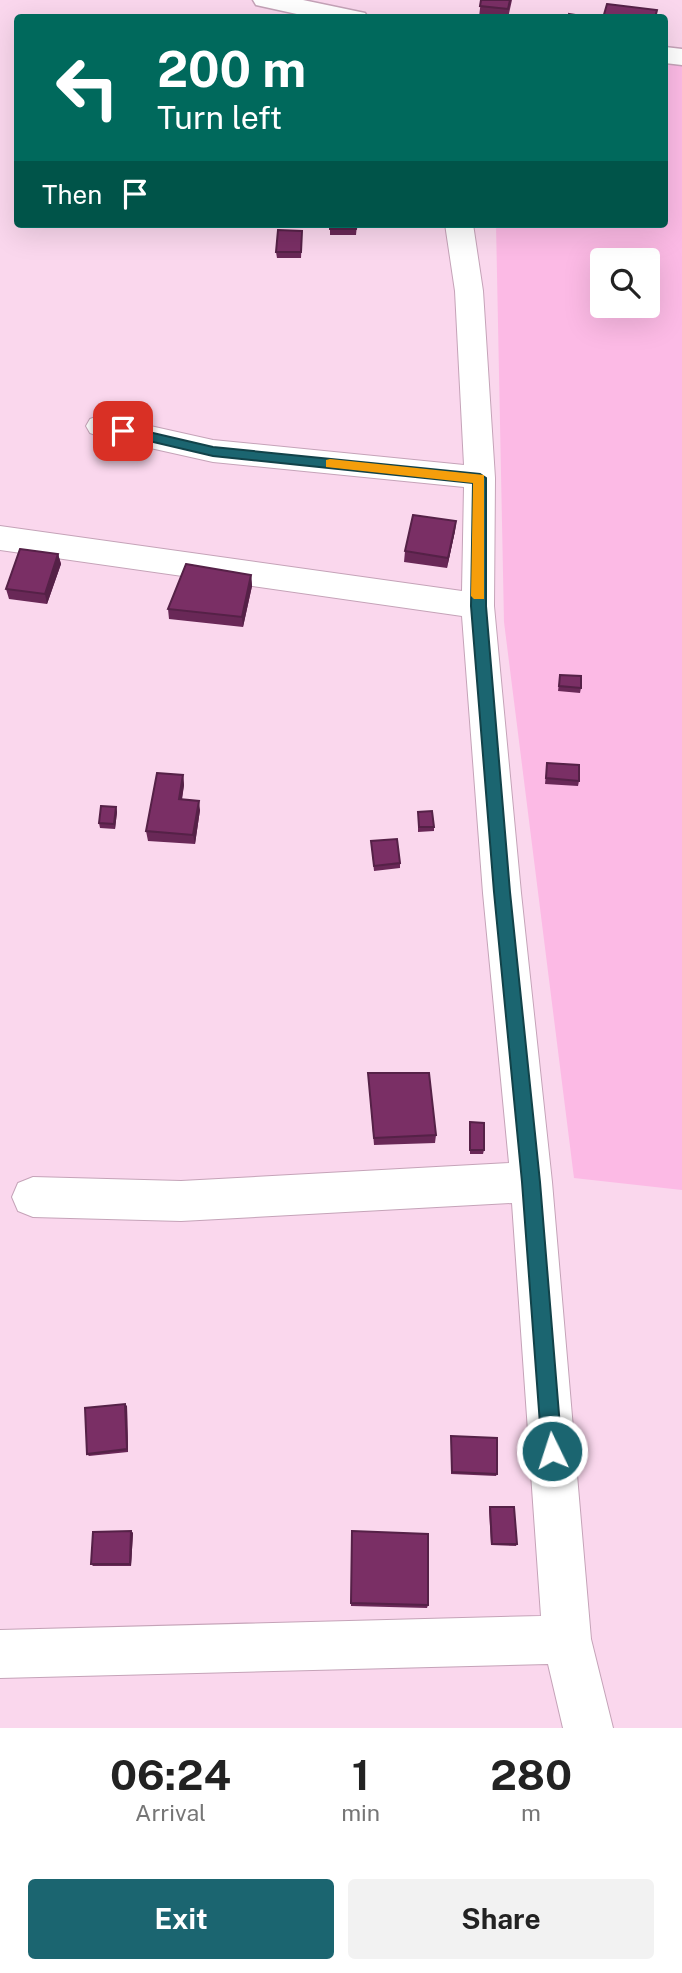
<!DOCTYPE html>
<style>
:root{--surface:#fff;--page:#f2f2f2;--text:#222;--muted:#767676;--accent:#1b6570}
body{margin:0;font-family:"Public Sans",sans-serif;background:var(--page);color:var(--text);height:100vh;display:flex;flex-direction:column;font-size:26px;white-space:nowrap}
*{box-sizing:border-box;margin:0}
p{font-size:23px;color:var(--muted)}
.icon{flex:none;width:38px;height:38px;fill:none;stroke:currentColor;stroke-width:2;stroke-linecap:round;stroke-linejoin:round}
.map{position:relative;height:1728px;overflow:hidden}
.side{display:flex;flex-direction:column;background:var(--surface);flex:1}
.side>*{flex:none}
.guide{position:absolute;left:14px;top:14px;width:654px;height:214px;border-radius:7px;box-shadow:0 7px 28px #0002;background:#00695c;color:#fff;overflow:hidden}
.controls{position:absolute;left:590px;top:248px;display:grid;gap:14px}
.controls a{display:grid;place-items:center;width:70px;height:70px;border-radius:7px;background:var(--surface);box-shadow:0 7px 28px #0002;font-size:35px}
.pin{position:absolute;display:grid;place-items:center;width:60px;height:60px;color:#fff;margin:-30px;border-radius:14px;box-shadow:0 4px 10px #0006}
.me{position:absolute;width:77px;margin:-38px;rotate:356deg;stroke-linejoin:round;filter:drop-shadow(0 0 5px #0008)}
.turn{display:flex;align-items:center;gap:24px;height:147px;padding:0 28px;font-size:32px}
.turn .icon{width:91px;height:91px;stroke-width:2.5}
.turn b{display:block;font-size:49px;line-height:60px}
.then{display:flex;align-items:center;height:66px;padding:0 28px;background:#0003;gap:14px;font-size:26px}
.eta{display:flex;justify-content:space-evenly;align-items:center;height:119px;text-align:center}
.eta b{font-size:42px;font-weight:700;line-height:49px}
.button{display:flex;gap:14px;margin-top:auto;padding:14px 28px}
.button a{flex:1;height:80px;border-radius:7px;background:var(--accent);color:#fff;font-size:28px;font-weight:700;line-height:80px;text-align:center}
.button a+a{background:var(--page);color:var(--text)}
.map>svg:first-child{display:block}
</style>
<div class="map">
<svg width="682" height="1728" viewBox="0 0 682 1728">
<rect width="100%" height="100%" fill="#fad7ed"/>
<path fill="#fcbae5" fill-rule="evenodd" d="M665,63L682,65V1190L574,1178L504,622L496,224H665ZM602,261H648V306H602Z"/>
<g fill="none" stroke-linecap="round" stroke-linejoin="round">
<g stroke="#c5a3b8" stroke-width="2">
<path id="minor" d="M445,224H473L483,291L495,478L494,606L521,893L552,1182L591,1639L613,1728H563L548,1664L0,1678V1630L541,1616L512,1203L181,1221L33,1217L18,1211L12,1197L18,1183L33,1177L181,1181L509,1163L483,893L462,616L0,550V526L462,591L464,487L213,462L101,437L90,433L86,426L90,419L101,415L213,440L464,465L455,291Z"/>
</g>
<g stroke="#c5a3b8" stroke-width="3">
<path id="tertiary" d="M253,0H303L365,13L368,18H315L256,5Z
M665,47L682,49V65L665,63Z"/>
</g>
<use href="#minor" fill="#fff" fill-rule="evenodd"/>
<use href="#tertiary" fill="#fff" fill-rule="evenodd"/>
</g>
<path fill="#692857" d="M481,0H512L508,18L479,17Z
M330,224H357L356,235H330Z
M302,237L301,258H277L276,252Z
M456,521L455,531L447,568L404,562L405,551Z
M58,554L61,564L47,604L9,599L6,589Z
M251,575L252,586L243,627L169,619L168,609Z
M560,675L581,688L580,693L558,691Z
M547,763L579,781L578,786L545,784Z
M183,775L184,785L182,800L200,810L195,844L148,841L146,831Z
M116,807L117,812L115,829L100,828L99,823Z
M418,812L434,827V831L418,832Z
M371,841L400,863V868L374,871Z
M368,1073L436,1135L435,1143L374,1145Z
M470,1122L484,1150L483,1154H470Z
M127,1406L128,1452L89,1456L87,1454Z
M451,1436L497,1474L496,1476L451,1474Z
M490,1507L517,1544L516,1546L491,1545L489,1509Z
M131,1531L133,1533L131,1566H93L91,1564Z
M352,1531L428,1605L427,1608L351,1606Z"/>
<path fill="#552147" d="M456,521L455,531L447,568L448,558Z
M58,554L61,564L47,604L45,594Z
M251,575L252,586L243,627L242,617Z
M183,775L184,785L180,809L179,799Z
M199,801L200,810L195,844L193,835Z
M116,807L117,812L115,829L114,824Z
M125,1404L127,1406L128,1452L127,1449Z
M131,1531L133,1533L131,1566L130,1564Z"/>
<path fill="#7a2f65" stroke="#552147" stroke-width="2" d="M481,0H510L508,9L480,6Z
M607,4L657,10L655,18H603Z
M569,14L595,18H568Z
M330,224H357L356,229H330Z
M278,230L302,231L301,252H276Z
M413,515L456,521L448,558L405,551Z
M20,549L58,554L45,594L6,589Z
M186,564L251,575L242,617L168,609Z
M560,675L581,676V688L559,686Z
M547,763L579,765V781L546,778Z
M157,773L183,775L179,799L199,801L193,835L146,831Z
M101,806L116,807L114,824L99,823Z
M432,811L434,827H419L418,812Z
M397,839L400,863L374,866L371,841Z
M368,1073H429L436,1135L374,1138Z
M470,1122L484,1123V1150H470Z
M125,1404L127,1449L87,1454L85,1408Z
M451,1436L497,1438V1474L452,1472Z
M490,1507H514L517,1544H492Z
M131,1531L130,1564H91L93,1532Z
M352,1531L428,1534V1605L351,1603Z"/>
<path fill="#1b6570" stroke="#124249" stroke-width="2" d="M123,426L213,447L480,474L486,478V606L510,892L540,1182L562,1451L559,1458L552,1461L545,1458L542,1451L522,1182L494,892L471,606L473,483L213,456L119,434V428Z"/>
<path fill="#f59e0b" d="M330,459L484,475V599H474L471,596L473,483L326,467V460Z"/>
</svg>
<div class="controls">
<a><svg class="icon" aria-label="search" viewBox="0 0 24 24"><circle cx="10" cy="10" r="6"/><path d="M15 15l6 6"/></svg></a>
</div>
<div class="pin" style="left:123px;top:431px;background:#d93025"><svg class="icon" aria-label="arrive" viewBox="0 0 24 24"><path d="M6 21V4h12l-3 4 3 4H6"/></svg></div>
<svg class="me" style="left:552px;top:1451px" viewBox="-20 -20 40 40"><circle r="17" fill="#1b6570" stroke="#fff" stroke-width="3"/><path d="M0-11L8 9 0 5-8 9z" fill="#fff"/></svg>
<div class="guide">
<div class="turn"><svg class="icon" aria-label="left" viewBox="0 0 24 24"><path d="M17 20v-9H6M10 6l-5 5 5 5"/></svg><div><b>200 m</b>Turn left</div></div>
<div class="then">Then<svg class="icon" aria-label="arrive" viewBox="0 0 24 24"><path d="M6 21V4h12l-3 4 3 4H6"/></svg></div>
</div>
</div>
<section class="side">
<div class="eta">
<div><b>06:24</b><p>Arrival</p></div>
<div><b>1</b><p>min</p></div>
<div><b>280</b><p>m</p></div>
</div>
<div class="button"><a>Exit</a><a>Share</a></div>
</section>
